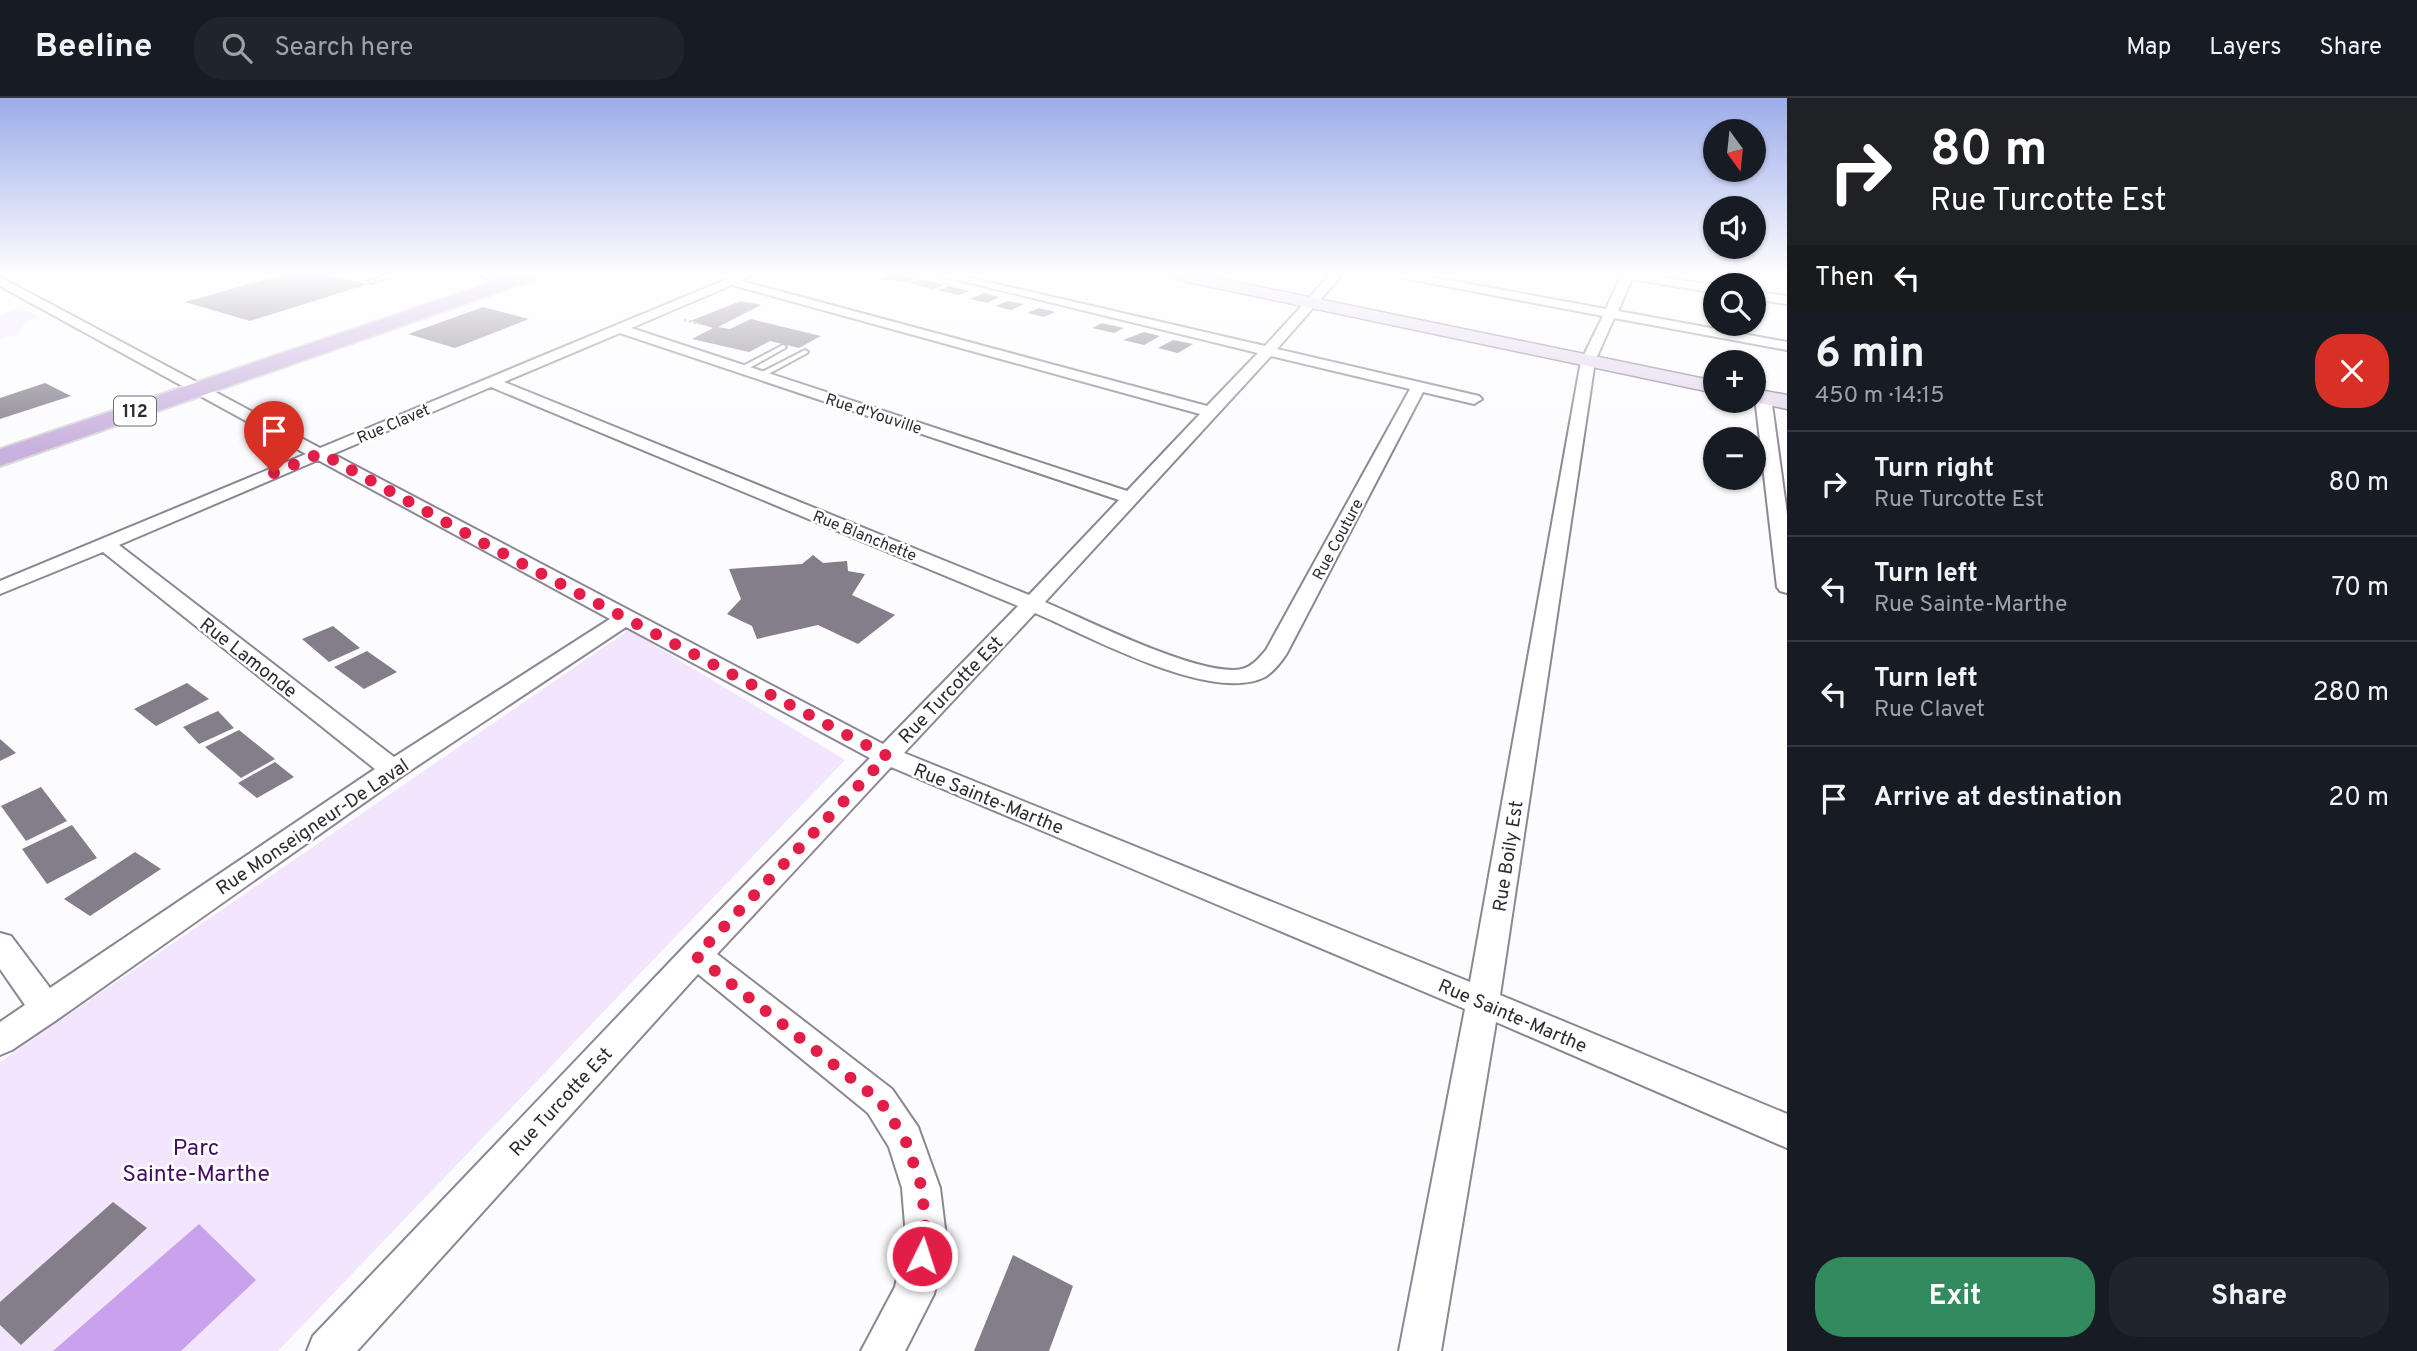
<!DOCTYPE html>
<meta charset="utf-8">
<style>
:root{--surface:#171b24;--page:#20242c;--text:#f1f3f6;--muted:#9ea1a6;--line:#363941;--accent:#328b5f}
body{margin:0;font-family:Overpass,sans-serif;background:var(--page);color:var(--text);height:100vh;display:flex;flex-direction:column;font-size:26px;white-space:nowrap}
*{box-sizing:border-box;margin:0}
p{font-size:23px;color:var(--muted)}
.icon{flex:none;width:38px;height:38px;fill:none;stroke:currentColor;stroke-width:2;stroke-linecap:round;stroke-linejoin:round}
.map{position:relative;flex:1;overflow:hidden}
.details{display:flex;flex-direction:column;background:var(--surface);width:630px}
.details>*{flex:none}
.top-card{background:#202124;color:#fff;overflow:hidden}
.needle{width:46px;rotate:165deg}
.buttons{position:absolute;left:1703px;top:21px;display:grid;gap:14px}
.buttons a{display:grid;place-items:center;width:63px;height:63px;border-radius:50%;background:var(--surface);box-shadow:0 2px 5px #0004;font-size:35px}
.pin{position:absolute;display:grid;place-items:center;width:60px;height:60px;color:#fff;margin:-72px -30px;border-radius:50% 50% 50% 0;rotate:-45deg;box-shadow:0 0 7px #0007}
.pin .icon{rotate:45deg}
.me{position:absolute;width:77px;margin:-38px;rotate:4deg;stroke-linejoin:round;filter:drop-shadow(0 0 5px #0008)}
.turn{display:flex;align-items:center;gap:24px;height:147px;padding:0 28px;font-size:32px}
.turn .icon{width:91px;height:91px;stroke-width:2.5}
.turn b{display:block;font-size:49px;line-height:60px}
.then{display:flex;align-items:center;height:66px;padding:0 28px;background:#0003;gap:14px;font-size:26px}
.round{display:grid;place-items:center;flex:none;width:74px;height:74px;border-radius:28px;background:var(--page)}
.head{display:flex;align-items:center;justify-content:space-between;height:119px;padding:0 28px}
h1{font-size:42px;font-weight:700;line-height:52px}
.button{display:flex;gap:14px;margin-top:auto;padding:14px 28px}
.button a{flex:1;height:80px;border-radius:28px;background:var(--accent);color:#fff;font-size:28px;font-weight:700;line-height:80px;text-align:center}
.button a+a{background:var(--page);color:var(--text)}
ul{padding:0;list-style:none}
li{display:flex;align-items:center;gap:21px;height:105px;padding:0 28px;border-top:2px solid var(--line)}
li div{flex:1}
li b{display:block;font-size:26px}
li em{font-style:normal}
header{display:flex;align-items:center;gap:42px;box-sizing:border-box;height:98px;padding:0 35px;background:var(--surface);border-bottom:2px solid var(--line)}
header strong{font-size:33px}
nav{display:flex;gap:38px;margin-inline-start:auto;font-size:24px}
.search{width:490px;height:63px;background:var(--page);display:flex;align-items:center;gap:18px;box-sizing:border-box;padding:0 24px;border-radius:28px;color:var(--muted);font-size:26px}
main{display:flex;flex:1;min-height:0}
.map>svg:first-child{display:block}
</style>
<header>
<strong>Beeline</strong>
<div class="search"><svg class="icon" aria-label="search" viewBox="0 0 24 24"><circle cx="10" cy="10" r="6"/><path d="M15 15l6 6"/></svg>Search here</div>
<nav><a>Map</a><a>Layers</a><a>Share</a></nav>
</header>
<main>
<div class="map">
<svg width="1787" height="1253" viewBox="0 0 1787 1253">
<rect width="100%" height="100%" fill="#fcfbfe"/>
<path fill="#f2e5fd" d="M22,210L39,219L27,223L16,237L0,241V217Z
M629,532L845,662L278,1253H0V964Z"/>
<path fill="#caa1ec" d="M199,1126L256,1182L181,1253H53Z"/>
<path fill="#847e8b" d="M281,177H329L368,186L250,223L185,204Z
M890,177H904L917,180L907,184L879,181Z
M922,181L944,187L933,191L910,185Z
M949,188L970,193L959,197L938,192Z
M984,195L1000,199L987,205L970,201Z
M741,203L761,207L718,229L730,231L751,221L821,238L799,250L770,243L749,254L692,241L713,230L690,223Z
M1008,203L1024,206L1011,212L995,208Z
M483,209L529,221L455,250L408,236Z
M1039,210L1055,214L1044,219L1027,215Z
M1102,225L1124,230L1114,235L1092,230Z
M1144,234L1160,238L1144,247L1123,242Z
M1173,242L1193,246L1178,255L1158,250Z
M45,285L71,298L0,321V300Z
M813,457L823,465L847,463L848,473L865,476L852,497L895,517L858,546L818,527L757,541L752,528L727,516L741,501L729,471L802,466Z
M333,528L360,550L329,564L302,541Z
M367,553L397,574L364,591L334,569Z
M187,585L209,601L156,628L134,611Z
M218,613L234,630L199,646L183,629Z
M239,632L275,661L241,680L205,649Z
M0,641L16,655L0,663Z
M275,664L294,679L257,700L238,685Z
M41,689L67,723L26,743L1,708Z
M72,727L97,760L47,786L22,751Z
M135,754L161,771L90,818L64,801Z
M113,1104L147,1130L21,1247L0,1227V1204Z
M1013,1157L1073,1188L1049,1253H974Z"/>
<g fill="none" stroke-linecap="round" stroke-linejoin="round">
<g stroke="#8d8693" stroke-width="4">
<path id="lane" d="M388,177H396L371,185L368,183Z
M476,177H485L511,184L508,186Z
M783,247L786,249L785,250L744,273L737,271Z
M805,252L808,254L807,255L763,279L756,277Z"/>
</g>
<g stroke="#8d8693" stroke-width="4">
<path id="street" d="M737,177H752L742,183L1207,308L1258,255L938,177H958L1265,248L1330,177H1342L1277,251L1479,298L1482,301L1474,306L1423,294L1287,555C1282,563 1273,574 1265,579C1211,606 1089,538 1035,515L904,655L1470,884L1581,263L1603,218L1403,180L1397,177H1420L1606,211L1621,177H1647L1715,187V195L1632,181L1618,213L1787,244V252L1614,220L1595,263L1500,897L1787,1016V1050L1496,924L1441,1253H1399L1465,911L891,669L717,856L892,991L918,1029L940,1090L946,1139L934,1196L905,1253H861L895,1189L906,1139L902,1090L889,1049L868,1015L698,876L357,1253H307L313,1238L685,848L870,660L626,529L402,678L58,921L12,952L0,957V924L25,907L0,871V835L11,838L50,890L375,671L103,454L0,496V483L306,356L0,188V179L320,350ZM732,187L1200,316L1127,393L631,230ZM620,235L1119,402L1029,497L504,284ZM1271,258L1410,291L1266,552C1259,560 1253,568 1242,571C1202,580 1087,522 1045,504ZM491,289L1018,508L883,646L333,356ZM318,362L610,521L394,659L119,447Z
M1754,193L1787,198V206L1754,201Z
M1763,294L1771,299L1787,416V495L1780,493L1777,489L1755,299Z"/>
</g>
<g stroke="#8d8693" stroke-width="3">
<path id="secondary" d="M1171,177H1202L1715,283V295L1179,182Z
M1754,291L1787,297V311L1751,303H1754Z"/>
</g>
<g stroke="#d9d9da" stroke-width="4">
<path id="primary" d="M513,177H539L536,181L0,368V351Z"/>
</g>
<path stroke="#a7a5a9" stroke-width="2.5" stroke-dasharray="2.5 2.5" stroke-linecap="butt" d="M684,222L700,226"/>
<use href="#lane" fill="#fff" fill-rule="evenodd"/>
<use href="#street" fill="#fff" fill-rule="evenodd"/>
<use href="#secondary" fill="#e4d8ee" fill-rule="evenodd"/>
<use href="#primary" fill="#c9b1dd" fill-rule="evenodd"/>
</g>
<linearGradient id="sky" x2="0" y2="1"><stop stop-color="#9cacea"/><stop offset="0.5" stop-color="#fefdff"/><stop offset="1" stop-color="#fefdff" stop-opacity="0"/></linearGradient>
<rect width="1787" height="352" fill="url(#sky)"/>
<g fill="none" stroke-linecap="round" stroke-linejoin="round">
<path stroke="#e11d48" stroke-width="12" stroke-dasharray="0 21.6" d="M274,375L321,355L485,446L887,658L696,858L880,1003L905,1041L922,1090L926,1139L922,1158"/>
</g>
<g text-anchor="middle" stroke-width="5" stroke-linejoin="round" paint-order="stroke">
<g font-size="16" fill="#2e2c31" stroke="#fff">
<text transform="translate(874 315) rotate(18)" y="6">Rue d'Youville</text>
<text transform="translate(393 325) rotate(-23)" y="6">Rue Clavet</text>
<text transform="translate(865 437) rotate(22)" y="6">Rue Blanchette</text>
<text transform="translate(1337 441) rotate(-62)" y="6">Rue Couture</text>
</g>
<rect fill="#fff" stroke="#6d6b6f" stroke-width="2" x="114" y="298.5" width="42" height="29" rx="5"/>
<g font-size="18" font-weight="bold" fill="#2e2c31">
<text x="135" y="319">112</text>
</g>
<g font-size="19" fill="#2e2c31" stroke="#fff">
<text transform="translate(249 559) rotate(38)" y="7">Rue Lamonde</text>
<text transform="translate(950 591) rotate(-46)" y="7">Rue Turcotte Est</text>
<text transform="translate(989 700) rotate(22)" y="7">Rue Sainte-Marthe</text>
<text transform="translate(312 728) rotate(-34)" y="7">Rue Monseigneur-De Laval</text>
<text transform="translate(1507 758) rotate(-81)" y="7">Rue Boily Est</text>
<text transform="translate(1513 917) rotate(23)" y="7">Rue Sainte-Marthe</text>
<text transform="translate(560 1003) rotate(-47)" y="7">Rue Turcotte Est</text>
</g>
<g font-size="23" fill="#460d66" stroke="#fff">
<text x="196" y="1057">Parc<tspan x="196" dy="26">Sainte-Marthe</tspan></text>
</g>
</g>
</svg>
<div class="buttons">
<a><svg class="needle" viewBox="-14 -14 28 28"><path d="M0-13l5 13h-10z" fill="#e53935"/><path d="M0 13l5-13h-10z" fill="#9ea1a6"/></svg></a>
<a><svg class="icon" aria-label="sound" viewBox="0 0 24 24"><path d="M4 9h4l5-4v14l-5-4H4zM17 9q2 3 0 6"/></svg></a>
<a><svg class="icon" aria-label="search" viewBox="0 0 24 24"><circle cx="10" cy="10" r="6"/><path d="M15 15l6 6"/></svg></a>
<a>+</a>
<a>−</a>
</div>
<div class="pin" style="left:274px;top:375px;background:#d93025"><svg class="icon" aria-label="arrive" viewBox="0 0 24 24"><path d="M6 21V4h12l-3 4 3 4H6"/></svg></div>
<svg class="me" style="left:922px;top:1158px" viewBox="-20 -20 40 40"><circle r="17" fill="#e11d48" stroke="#fff" stroke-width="3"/><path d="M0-11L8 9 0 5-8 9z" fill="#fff"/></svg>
</div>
<section class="details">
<div class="top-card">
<div class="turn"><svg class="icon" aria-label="right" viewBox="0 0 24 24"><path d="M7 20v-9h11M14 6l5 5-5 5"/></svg><div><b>80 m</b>Rue Turcotte Est</div></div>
<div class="then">Then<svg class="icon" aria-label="left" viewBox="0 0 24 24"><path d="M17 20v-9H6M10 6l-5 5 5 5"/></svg></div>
</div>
<div class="head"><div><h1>6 min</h1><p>450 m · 14:15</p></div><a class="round" style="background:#d93025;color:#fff"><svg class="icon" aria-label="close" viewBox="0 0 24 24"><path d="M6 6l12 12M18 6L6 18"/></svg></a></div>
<ul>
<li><svg class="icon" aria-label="right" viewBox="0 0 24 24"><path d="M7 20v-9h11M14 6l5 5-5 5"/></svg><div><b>Turn right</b><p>Rue Turcotte Est</p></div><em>80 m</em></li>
<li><svg class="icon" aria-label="left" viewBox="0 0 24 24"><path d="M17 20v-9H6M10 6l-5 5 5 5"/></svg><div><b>Turn left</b><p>Rue Sainte-Marthe</p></div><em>70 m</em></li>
<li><svg class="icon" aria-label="left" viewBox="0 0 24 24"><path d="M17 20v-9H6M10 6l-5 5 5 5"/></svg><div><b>Turn left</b><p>Rue Clavet</p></div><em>280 m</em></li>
<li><svg class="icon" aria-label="arrive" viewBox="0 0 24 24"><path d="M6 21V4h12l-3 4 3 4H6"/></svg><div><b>Arrive at destination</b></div><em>20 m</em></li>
</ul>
<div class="button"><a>Exit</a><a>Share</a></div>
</section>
</main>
